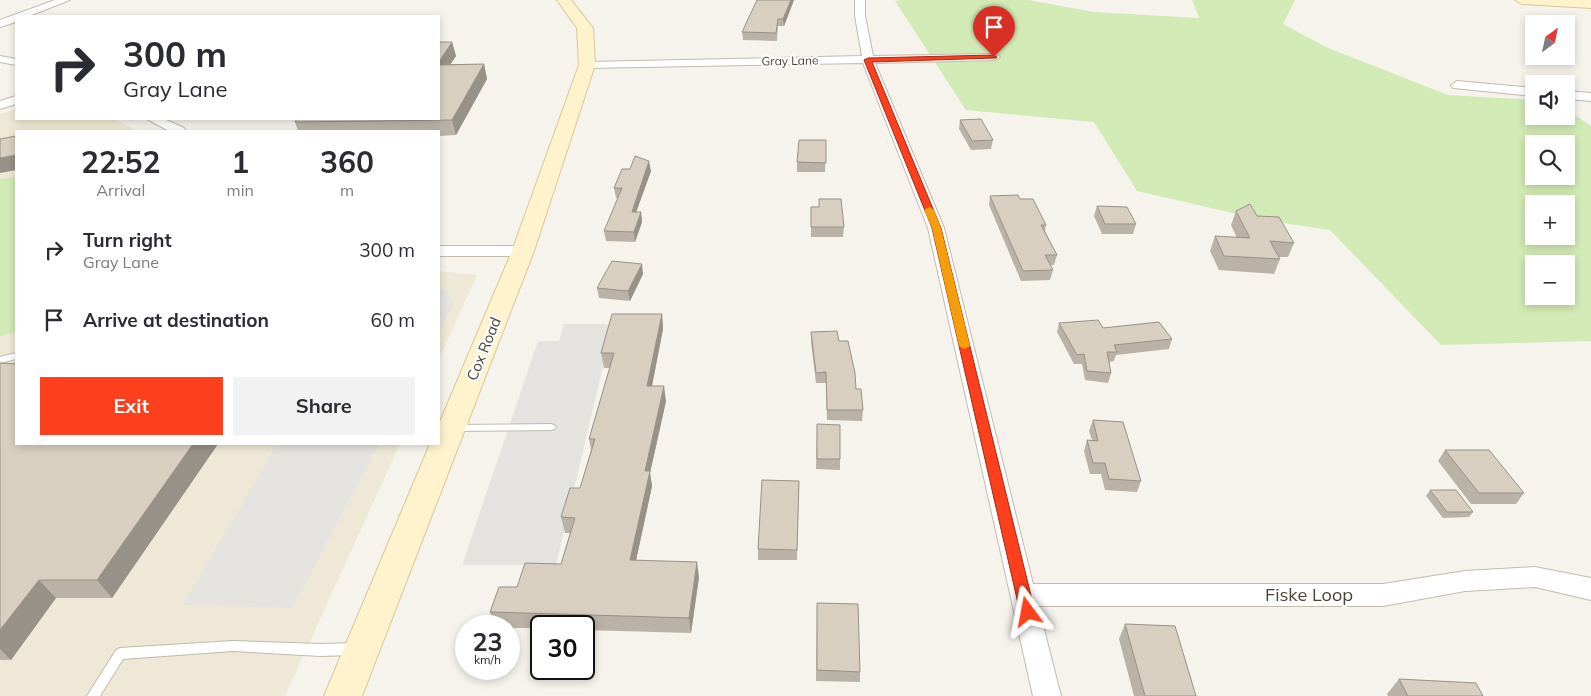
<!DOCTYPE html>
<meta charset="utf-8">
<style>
:root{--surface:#fff;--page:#f2f2f3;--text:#2b2b33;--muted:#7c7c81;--accent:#fc3f1d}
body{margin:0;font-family:Mulish,sans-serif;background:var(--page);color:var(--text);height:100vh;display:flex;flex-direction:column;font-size:19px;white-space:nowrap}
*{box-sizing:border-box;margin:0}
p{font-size:16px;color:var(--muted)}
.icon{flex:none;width:28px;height:28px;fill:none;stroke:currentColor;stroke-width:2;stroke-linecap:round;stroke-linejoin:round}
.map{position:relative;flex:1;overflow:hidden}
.details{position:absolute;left:15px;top:130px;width:425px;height:315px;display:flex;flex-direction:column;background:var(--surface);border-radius:0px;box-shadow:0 2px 8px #0003}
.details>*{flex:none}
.guide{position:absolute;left:15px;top:15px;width:425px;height:105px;border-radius:0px;box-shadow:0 2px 8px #0003;background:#fff;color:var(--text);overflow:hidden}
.needle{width:32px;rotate:33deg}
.buttons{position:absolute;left:1525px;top:15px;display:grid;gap:10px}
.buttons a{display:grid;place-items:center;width:50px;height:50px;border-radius:0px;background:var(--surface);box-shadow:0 2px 8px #0003;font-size:25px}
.speed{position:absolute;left:455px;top:615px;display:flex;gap:10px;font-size:25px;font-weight:700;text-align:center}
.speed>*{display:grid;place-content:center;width:65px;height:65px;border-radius:50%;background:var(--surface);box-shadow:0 2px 8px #0003;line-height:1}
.speed small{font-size:12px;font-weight:400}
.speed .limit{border:2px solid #111;border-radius:8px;background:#fff;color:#111}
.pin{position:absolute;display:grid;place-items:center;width:42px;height:42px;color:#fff;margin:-51px -21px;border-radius:50% 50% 50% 0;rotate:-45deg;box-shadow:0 0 5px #0007}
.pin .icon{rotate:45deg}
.me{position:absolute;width:55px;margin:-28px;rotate:347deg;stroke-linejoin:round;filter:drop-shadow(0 0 4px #0008)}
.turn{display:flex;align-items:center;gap:18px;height:105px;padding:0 25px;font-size:22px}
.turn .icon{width:65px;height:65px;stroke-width:2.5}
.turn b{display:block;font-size:35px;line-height:42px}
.eta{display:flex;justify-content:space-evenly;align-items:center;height:85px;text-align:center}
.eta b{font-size:30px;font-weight:700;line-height:35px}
.cta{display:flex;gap:10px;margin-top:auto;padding:10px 25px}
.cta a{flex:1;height:58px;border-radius:0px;background:var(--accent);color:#fff;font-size:20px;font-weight:700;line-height:58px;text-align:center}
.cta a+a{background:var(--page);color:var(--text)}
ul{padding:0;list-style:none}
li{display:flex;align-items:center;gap:15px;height:70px;padding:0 25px}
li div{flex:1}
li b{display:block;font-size:19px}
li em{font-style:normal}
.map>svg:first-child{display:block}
</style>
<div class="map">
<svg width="1591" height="696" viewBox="0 0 1591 696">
<rect width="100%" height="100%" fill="#f6f3ec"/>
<path fill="#efe8d6" d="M16,109V119H112L139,131H16V444H400L285,696H0V114Z
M439,271L477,275L439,359Z"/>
<path fill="#d2eab5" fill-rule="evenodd" d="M901,0H1028L1094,12L1199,18L1192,0H1295L1283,24L1328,48L1448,95L1534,100V116H1566V109L1591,126V341L1441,345L1330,230L1263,220L1137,191L1094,122L966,110L895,1ZM1534,144H1566V176H1534ZM1534,204H1566V236H1534ZM1534,264H1566V296H1534Z
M16,177V332L0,336V179Z"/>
<path fill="#e5e3e0" d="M439,287L447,291L453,305L439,331Z
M564,324H613L556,565H462L538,341H559Z
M277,444H379L292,608L183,605Z"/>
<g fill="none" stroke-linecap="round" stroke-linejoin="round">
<g stroke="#c2bbae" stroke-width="2">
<path id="lane" d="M16,353V359L0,363V357Z
M551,424L554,425L556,427L554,429L551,430L455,431L452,430L450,428L452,426L455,425Z
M233,641L320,644L354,643L358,645L360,649L358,653L354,655L320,656L233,651L123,659L100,696H87L116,650L120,648Z"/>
</g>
<g stroke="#c2bbae" stroke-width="2">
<path id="street" d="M55,0H70L29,16H16V22L0,27V20Z
M855,0H865V16L873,56L994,54L1000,57L994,60L875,63L944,228L1033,584H1383L1465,571L1535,567L1591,578V600L1535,587L1465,591L1383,606H1038L1061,696H1033L928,228L863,63L587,68L581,65L587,62L862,56L855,16Z
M0,56L16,59V65L0,62Z
M1457,81L1534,88V96L1453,88L1451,85Z
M1566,91L1591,93V101L1566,99Z
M16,96V104L0,109V101Z
M147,119H164L184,128L186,131H169Z
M439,246H523L529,248L531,251L529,254L523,256H439Z"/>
</g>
<g stroke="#d6c79b" stroke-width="2">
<path id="secondary" d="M557,0H571L593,28L595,65L534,251L362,696H324L430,444H439V424L512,251L579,65L577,28Z
M1515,0H1591V8L1522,4Z"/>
</g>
<use href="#lane" fill="#fff" fill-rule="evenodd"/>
<use href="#street" fill="#fff" fill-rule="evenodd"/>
<use href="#secondary" fill="#fff3cd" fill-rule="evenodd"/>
</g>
<path fill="#bab2a6" d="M794,0L784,26H778L777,41L743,40L742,32Z
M452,42L456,56L450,64H484L487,79L456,135L439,136V131H298L295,122Z
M960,120L993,140L991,149L971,150L959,129Z
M826,140L825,172H797V162Z
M651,171L636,212H641L642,222L635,242L606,241L604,231L618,198H616L614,188Z
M990,196L1020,199L1046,225L1045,231L1057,255L1054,265H1050L1053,270L1050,280L1021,281L989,205Z
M1097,206L1136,224L1133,234H1102L1094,216Z
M811,207L844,227L843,237H811Z
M1236,211L1257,216L1294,243L1288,257H1279L1280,259L1274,274L1219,270L1210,251L1215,236L1237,238L1231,225Z
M643,274L630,301L599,298L597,288Z
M662,314L663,329L652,386L666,401L650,473L652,486L636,560L699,577L691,633L584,630V626H541V628H509V626H495L490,612L517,587L561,564L570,533H565L561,517L580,488L591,450L589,439L610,368H604L601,353Z
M1059,323L1103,328L1172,339L1169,349L1116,355L1114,361L1109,362L1111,373L1108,383L1085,380L1082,364H1074L1057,332Z
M811,332L839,341L856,389L863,410L862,421L827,420L826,383H816L811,342Z
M0,363L16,444H218L112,598H56L11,660H0Z
M1093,420L1141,481L1137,492L1105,490L1101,474H1090L1084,451L1087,440H1092L1089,431Z
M817,424L840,459V470L816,469Z
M1445,450L1524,493L1516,504H1471L1438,461Z
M799,481L797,560H758V549Z
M1430,490L1473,512L1469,517L1443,518L1426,496Z
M817,603L860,672V682L816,681Z
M1125,624L1196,696H1134L1119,639Z
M1399,679L1483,696H1388L1387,694Z"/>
<path fill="#979187" d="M791,0H794L784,26L783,19Z
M452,42L456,56L441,79L439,72V62Z
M484,64L487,79L456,135L452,120Z
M16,155V170L0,173V158Z
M649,161L651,171L633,221L632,212Z
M641,212L642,222L635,242L634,232Z
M642,264L643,274L630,301L628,291Z
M662,314L663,329L649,401L647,386Z
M664,386L666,401L650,473L652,486L633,575L630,560L645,471Z
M193,444H218L112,598L97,580Z
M697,562L699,577L691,633L689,618Z
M39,580L56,598L11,660L0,649V630Z"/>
<path fill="#d8cfc1" stroke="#979187" d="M757,0H791L783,19H778L776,33L742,32Z
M439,42H452L439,62Z
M484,64L452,120L295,122L297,119H439V65Z
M981,119L993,140L972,141L960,120Z
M16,136V155L0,158V139Z
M799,140H826V163L797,162Z
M635,156L649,161L632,212H641L634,232L604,231L622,188H614L622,169H630Z
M1018,195L1020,199H1033L1046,225H1041L1057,255H1045L1053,270L1023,271L990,196Z
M819,199H841L844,227H811V207H819Z
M1250,204L1257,216L1279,217L1294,243L1270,241L1280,259L1224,256L1215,236L1250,238L1236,211Z
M1097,206L1127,207L1136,224H1105Z
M612,261L642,264L628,291L597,288Z
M612,314H662L647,386H664L645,471H650L630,560L697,562L689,618L490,612L499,587H517L525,563L561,564L575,518L561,517L570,488H580L595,439H589L614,353H601Z
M1098,320L1103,328L1159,322L1172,339L1114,345L1117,352H1107L1111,373L1087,371L1084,354L1077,355L1059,323Z
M837,331L839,341H848L855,373L856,389H861L863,410H827L826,372L816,373L811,332Z
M0,363L16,364V444H193L97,580H39L0,630Z
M1093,420L1123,422L1141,481L1109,479L1105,463H1093L1087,440L1098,441Z
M817,424L840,425V459H817Z
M1445,450H1489L1524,493H1479Z
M762,480L799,481L797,550L758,549Z
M1430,490H1456L1473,512H1447Z
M817,603L858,604L860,672L817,670Z
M1125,624L1175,626L1196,696H1145Z
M1399,679L1476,683L1483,696H1408Z"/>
<path fill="#fc3f1d" stroke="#a42913" d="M994,55L997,57L996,58L872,62L941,228L1035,612L1033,617L1028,619L1022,617L1020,612L932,228L864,60L868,58Z"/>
<path fill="#f59e0b" d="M929,207L934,210L941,228L970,346L964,349L959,346L932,228L924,210Z"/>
<g text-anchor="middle" stroke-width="4.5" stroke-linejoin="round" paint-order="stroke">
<g font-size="12" fill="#4b4439" stroke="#fff">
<text transform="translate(790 61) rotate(-1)" y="4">Gray Lane</text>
</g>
<g font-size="15" fill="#4b4439" stroke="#fff">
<text transform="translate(484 349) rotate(-68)" y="5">Cox Road</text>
</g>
<g font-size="18" fill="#4b4439" stroke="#fff">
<text x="1309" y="601">Fiske Loop</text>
</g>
</g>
</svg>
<div class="buttons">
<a><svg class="needle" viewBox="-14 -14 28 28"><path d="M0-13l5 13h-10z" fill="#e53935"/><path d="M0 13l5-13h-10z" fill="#7c7c81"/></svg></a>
<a><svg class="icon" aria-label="sound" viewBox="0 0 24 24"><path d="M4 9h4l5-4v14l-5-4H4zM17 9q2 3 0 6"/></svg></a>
<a><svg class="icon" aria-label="search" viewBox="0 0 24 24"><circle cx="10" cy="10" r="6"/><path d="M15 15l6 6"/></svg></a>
<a>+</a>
<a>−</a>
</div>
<div class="speed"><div>23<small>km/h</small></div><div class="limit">30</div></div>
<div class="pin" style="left:994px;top:57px;background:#d93025"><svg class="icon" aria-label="arrive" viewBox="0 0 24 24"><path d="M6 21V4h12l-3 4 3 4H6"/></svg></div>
<svg class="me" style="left:1028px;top:612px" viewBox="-20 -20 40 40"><path d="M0-17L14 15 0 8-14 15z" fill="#fc3f1d" stroke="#fff" stroke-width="4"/></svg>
<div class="guide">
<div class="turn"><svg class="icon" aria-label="right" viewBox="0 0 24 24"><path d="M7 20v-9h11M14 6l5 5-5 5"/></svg><div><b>300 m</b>Gray Lane</div></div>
</div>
<section class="details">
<div class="eta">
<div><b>22:52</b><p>Arrival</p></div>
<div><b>1</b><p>min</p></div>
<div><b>360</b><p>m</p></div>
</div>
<ul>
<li><svg class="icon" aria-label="right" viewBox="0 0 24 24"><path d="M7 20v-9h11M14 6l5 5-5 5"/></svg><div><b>Turn right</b><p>Gray Lane</p></div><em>300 m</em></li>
<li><svg class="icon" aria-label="arrive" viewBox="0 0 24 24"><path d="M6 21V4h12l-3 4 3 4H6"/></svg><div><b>Arrive at destination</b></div><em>60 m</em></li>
</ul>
<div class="cta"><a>Exit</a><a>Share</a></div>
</section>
</div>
